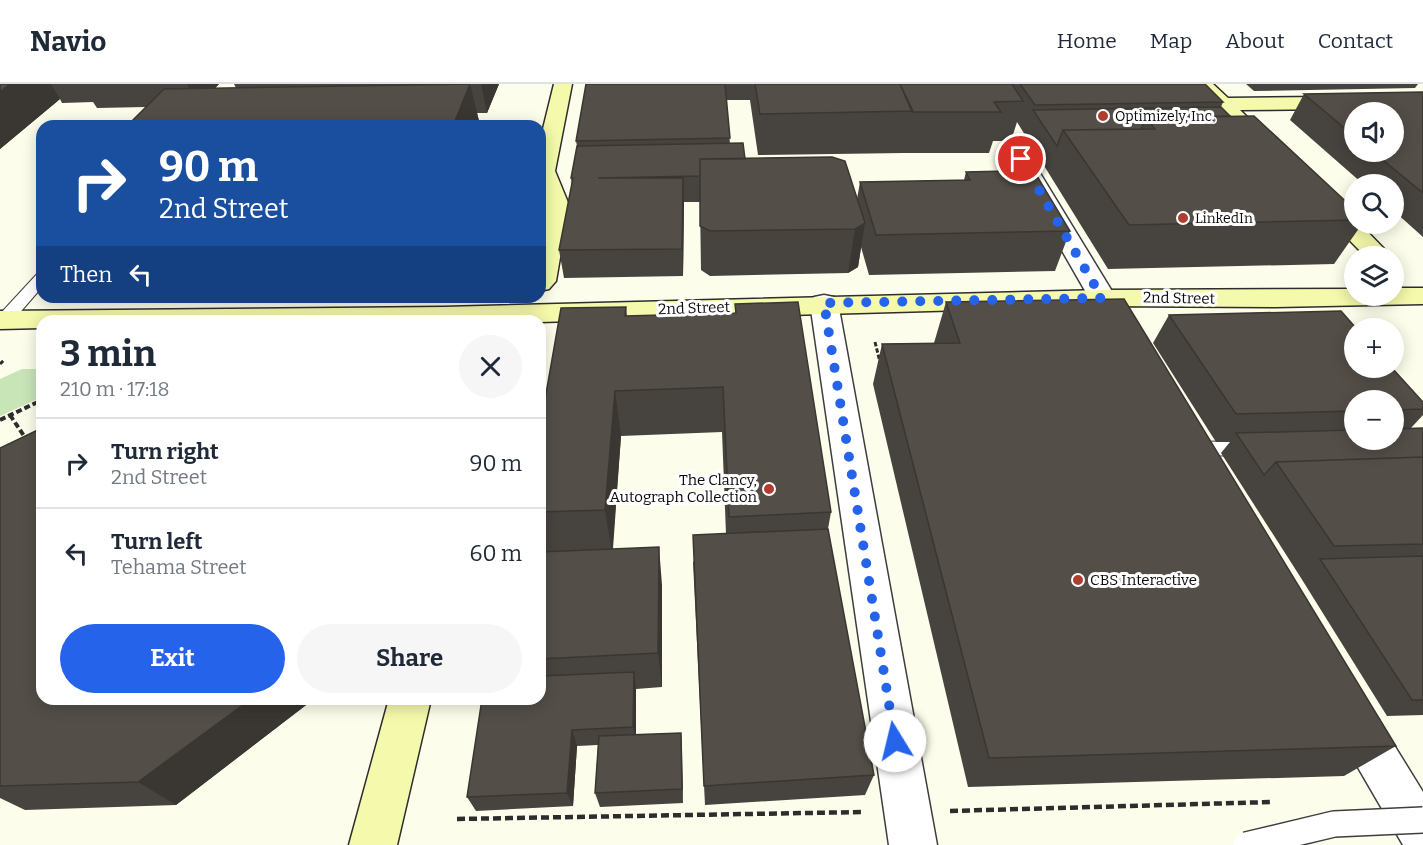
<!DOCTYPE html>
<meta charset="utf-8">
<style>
:root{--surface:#fff;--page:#f6f6f7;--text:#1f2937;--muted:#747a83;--line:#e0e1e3;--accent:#2563eb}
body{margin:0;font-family:Bitter,serif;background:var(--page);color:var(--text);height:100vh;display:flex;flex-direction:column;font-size:22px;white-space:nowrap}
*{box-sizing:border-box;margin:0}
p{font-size:20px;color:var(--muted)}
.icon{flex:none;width:33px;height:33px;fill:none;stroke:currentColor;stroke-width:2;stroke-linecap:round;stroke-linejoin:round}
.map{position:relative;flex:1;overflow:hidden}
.side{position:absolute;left:36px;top:231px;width:510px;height:390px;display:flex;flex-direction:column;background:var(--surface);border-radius:18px;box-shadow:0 3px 15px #0003}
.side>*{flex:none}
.hud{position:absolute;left:36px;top:36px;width:510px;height:183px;border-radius:18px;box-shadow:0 3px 15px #0003;background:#1a4fa0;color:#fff;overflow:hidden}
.tools{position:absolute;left:1344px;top:18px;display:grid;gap:12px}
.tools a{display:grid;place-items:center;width:60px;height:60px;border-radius:50%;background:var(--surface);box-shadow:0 3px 15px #0003;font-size:30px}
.pin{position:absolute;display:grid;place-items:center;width:51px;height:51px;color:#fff;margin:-26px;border:3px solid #fff;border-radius:50%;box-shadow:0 2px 6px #0007}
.me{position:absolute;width:66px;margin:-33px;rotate:351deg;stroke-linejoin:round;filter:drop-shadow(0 0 4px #0008)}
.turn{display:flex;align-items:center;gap:21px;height:126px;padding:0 24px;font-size:27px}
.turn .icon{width:78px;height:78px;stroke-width:2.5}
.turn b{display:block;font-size:42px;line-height:51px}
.then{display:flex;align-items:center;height:57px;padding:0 24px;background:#0003;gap:12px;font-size:22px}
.round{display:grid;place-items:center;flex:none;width:63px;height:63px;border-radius:32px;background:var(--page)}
.head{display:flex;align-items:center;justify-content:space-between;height:102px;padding:0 24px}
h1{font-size:36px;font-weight:700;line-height:45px}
.primary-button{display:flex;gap:12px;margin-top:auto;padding:12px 24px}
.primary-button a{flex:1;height:69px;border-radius:36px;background:var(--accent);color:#fff;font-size:24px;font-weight:700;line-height:69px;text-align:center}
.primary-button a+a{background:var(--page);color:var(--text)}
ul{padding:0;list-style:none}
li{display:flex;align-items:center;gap:18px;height:90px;padding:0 24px;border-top:2px solid var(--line)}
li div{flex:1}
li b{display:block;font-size:22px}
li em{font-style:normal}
header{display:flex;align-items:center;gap:36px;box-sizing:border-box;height:84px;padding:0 30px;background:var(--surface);border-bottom:2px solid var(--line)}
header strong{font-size:28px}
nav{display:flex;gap:33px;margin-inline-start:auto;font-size:21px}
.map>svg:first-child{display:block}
</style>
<header>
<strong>Navio</strong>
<nav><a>Home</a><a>Map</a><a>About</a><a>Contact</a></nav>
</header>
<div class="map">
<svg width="1423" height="761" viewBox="0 0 1423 761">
<rect width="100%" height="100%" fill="#fdfdeb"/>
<path fill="#c8e5b8" d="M22,285H42V313L0,332V295Z"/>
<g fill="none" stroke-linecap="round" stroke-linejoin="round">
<g stroke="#3e3e3e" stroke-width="2">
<path id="lane" d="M42,188V203L10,240H0V230L37,190Z
M1249,357L1256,359L1259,364L1256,369L1249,371L1192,372L1185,370L1182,365L1185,360L1192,358Z"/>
</g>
<g stroke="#3e3e3e" stroke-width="3">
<path id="street" d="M1021,69L1029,71L1032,76L1135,245L1131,251L1121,254L1111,251L1107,245L1010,76L1013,71Z
M824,211L834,213L838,219L937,761H889L810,219L814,213Z
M1353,613L1368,619L1423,708V761H1403L1338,649L1332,634L1338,619Z"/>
</g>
<g stroke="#2d2d2d" stroke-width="3">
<path id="secondary" d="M554,0H572L555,87L569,121L556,197L549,205L540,207V147L545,121L540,106V57Z
M1193,0H1213L1228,14L1423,12V24L1240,26L1277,62L1273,66H1259Z
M1323,110L1331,112L1354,134V140H1360L1391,172H1365L1311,117L1315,112Z
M1394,204H1423V220L1276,223L1102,222L540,238L42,237V244L0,245V227L444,223L1102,206L1354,205V212H1394Z
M389,615H431L397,761H349Z"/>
</g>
<path stroke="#2d2d2d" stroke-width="3" stroke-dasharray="4.5 2" stroke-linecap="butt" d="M875,258L880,278
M0,280L4,276"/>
<path stroke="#2d2d2d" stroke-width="4" stroke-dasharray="6 3" stroke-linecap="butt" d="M10,331L26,355
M0,336L42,316"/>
<path stroke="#2d2d2d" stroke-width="4.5" stroke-dasharray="8 4" stroke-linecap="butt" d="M950,727L1272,718
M457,735L864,728"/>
<use href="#lane" fill="#fff" fill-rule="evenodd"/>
<use href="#street" fill="#fff" fill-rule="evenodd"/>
<use href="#secondary" fill="#f5f9ab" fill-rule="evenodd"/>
<g stroke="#3e3e3e" stroke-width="28" stroke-linecap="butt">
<path id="lane-bridge" d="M1246,761L1334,740L1423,736"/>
</g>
<use href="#lane-bridge" stroke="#fff" stroke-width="25"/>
</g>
<path fill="#47433e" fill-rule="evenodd" d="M0,0H219L215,4H236L234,0H499L487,29H477L480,41L146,23L97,24L93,18L62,19L60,15L0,65Z
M586,0H1205L1223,18L1221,23L1230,32L1354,125V140H1362L1334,180L1108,185L1017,38L1011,57H993L989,69H904L758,71L750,16H726L730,60L745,75L857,115L860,98L964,96L966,88L1002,87L1004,80L1070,147L1055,187L869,191L861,163L858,183L848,189L710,192L701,186L700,118H684L683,192L564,194L559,166L572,101L571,94L577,62L576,57Z
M1246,0H1418L1415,4L1254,7Z
M1423,8V153L1394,127V100H1363L1290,36L1304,10ZM1354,28L1394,68H1354Z
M946,218L1396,662L1344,692L968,703L873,300L882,260L934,259Z
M735,220L831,428L828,445L874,691L865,711L705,721L693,478L726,450L722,348L621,352L613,465L662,501V603L636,605V651L681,649L683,719L600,723L595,709L598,661L577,662L573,722L476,727L467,713L540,615V344L626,223L627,232L735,229Z
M1169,231L1423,318V331L1410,345L1423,344V631L1387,632L1301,494L1221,369L1230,358H1216L1153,259ZM1354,316H1394V356H1354Z
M0,364L310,618L176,721L25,726L0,714Z"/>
<path fill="#3a3732" d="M10,0H51L60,15L0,65V8Z
M187,0H219L198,23Z
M470,0L480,41L479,42H453Z
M481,0H499L487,29Z
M683,94L684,120L683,192L682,165Z
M865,139L858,183L848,189L855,145Z
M615,307L621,352L612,469L605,426Z
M659,463L662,501V603L658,569Z
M634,588L636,604V659L633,643Z
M251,615H311L310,618L176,721L138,698Z
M572,646L577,662L573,722L567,709Z
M681,649L682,665L683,719L682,705Z"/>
<path fill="#534e48" stroke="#3a3732" stroke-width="1.5" d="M0,0H10L0,8Z
M470,0L453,42H127L164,5Z
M586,0H725L730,54L576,57Z
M755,0H900L913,27L760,30Z
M900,0H1012L1023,17L994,18L1001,28H912Z
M1020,0H1205L1223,18L1035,21Z
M1423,8V109L1373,68H1394V28H1354V52L1304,10Z
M1221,23L1230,32L1146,34L1141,45L1063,46L1057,62L1033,26Z
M1254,32L1354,125V136L1129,141L1063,46L1155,45L1146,34Z
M743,59L745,75H700V92L598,94H683L682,165L559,166L573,94H571L577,62Z
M832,73L845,77L865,139L855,145L710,147L700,142V75Z
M1004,80H1026L1030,87H1034L1070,147L876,151L860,98L970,96L966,88L1008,87Z
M1124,215L1396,662L989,674L882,260L960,259L946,218Z
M798,218L831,428L729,433L723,303L615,307L605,426L540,428V344L561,224L626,223L625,232L736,229L735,220Z
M1341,227L1356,244H1354V284H1392L1423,318V325L1394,326V316H1354V327L1236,330L1169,231Z
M42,344V615H251L138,698L0,702V364Z
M1423,344V373L1276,378L1264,391L1236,349L1354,346V356H1394V345Z
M1423,373V460L1334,462L1276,378Z
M828,445L874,691L704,702L693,451Z
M659,463L658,569L540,575V468Z
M1423,472V616H1412L1320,475Z
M634,588L633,643L572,646L567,709L467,713L482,615H540V592Z
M681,649L682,705L595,709L599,652Z"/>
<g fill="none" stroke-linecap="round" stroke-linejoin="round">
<path stroke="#2563eb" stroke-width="10" stroke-dasharray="0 18" d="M895,657L824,219L1102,214L1021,75"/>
</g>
<g fill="#b03d2f" stroke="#fff" stroke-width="2">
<circle cx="1103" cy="32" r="6"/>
<circle cx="1183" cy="134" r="6"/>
<circle cx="769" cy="405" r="6"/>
<circle cx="1078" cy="496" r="6"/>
</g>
<g text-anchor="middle" stroke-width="6" stroke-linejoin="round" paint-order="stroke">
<g font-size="14" fill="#0b0b0b" stroke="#fff" text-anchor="start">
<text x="1115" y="37">Optimizely, Inc.</text>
<text x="1195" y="139">LinkedIn</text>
</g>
<g font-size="15" fill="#0b0b0b" stroke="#fff">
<text transform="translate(1179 214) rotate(1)" y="5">2nd Street</text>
<text transform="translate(694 224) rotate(-2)" y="5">2nd Street</text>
</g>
<g font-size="15" fill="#0b0b0b" stroke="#fff" text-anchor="end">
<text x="757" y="401">The Clancy,<tspan x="757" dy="17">Autograph Collection</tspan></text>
<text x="1090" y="501" text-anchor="start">CBS Interactive</text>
</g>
</g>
</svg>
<div class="tools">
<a><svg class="icon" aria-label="sound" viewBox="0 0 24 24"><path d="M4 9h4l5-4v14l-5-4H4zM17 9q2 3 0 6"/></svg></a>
<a><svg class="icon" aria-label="search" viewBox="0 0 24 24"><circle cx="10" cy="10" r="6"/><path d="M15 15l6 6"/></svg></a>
<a><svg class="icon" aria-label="layers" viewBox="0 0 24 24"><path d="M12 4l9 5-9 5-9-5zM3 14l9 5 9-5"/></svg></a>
<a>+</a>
<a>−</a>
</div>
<div class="pin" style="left:1021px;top:75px;background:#d93025"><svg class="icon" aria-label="arrive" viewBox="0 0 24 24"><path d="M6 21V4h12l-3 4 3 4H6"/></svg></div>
<svg class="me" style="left:895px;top:657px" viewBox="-20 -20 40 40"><circle r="19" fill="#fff"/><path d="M0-13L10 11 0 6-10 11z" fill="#2563eb"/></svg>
<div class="hud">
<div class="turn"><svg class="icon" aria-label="right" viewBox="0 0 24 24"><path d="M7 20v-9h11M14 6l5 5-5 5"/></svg><div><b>90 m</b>2nd Street</div></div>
<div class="then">Then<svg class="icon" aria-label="left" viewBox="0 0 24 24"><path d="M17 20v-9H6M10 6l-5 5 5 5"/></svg></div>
</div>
<section class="side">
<div class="head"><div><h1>3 min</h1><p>210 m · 17:18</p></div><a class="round"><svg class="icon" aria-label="close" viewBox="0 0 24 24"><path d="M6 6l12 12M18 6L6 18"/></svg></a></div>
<ul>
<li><svg class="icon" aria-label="right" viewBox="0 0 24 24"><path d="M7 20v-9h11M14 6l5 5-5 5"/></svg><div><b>Turn right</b><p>2nd Street</p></div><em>90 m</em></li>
<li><svg class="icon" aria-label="left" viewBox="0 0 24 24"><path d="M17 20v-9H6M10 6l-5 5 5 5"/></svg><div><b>Turn left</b><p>Tehama Street</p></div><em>60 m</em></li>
</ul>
<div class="primary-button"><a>Exit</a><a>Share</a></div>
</section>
</div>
